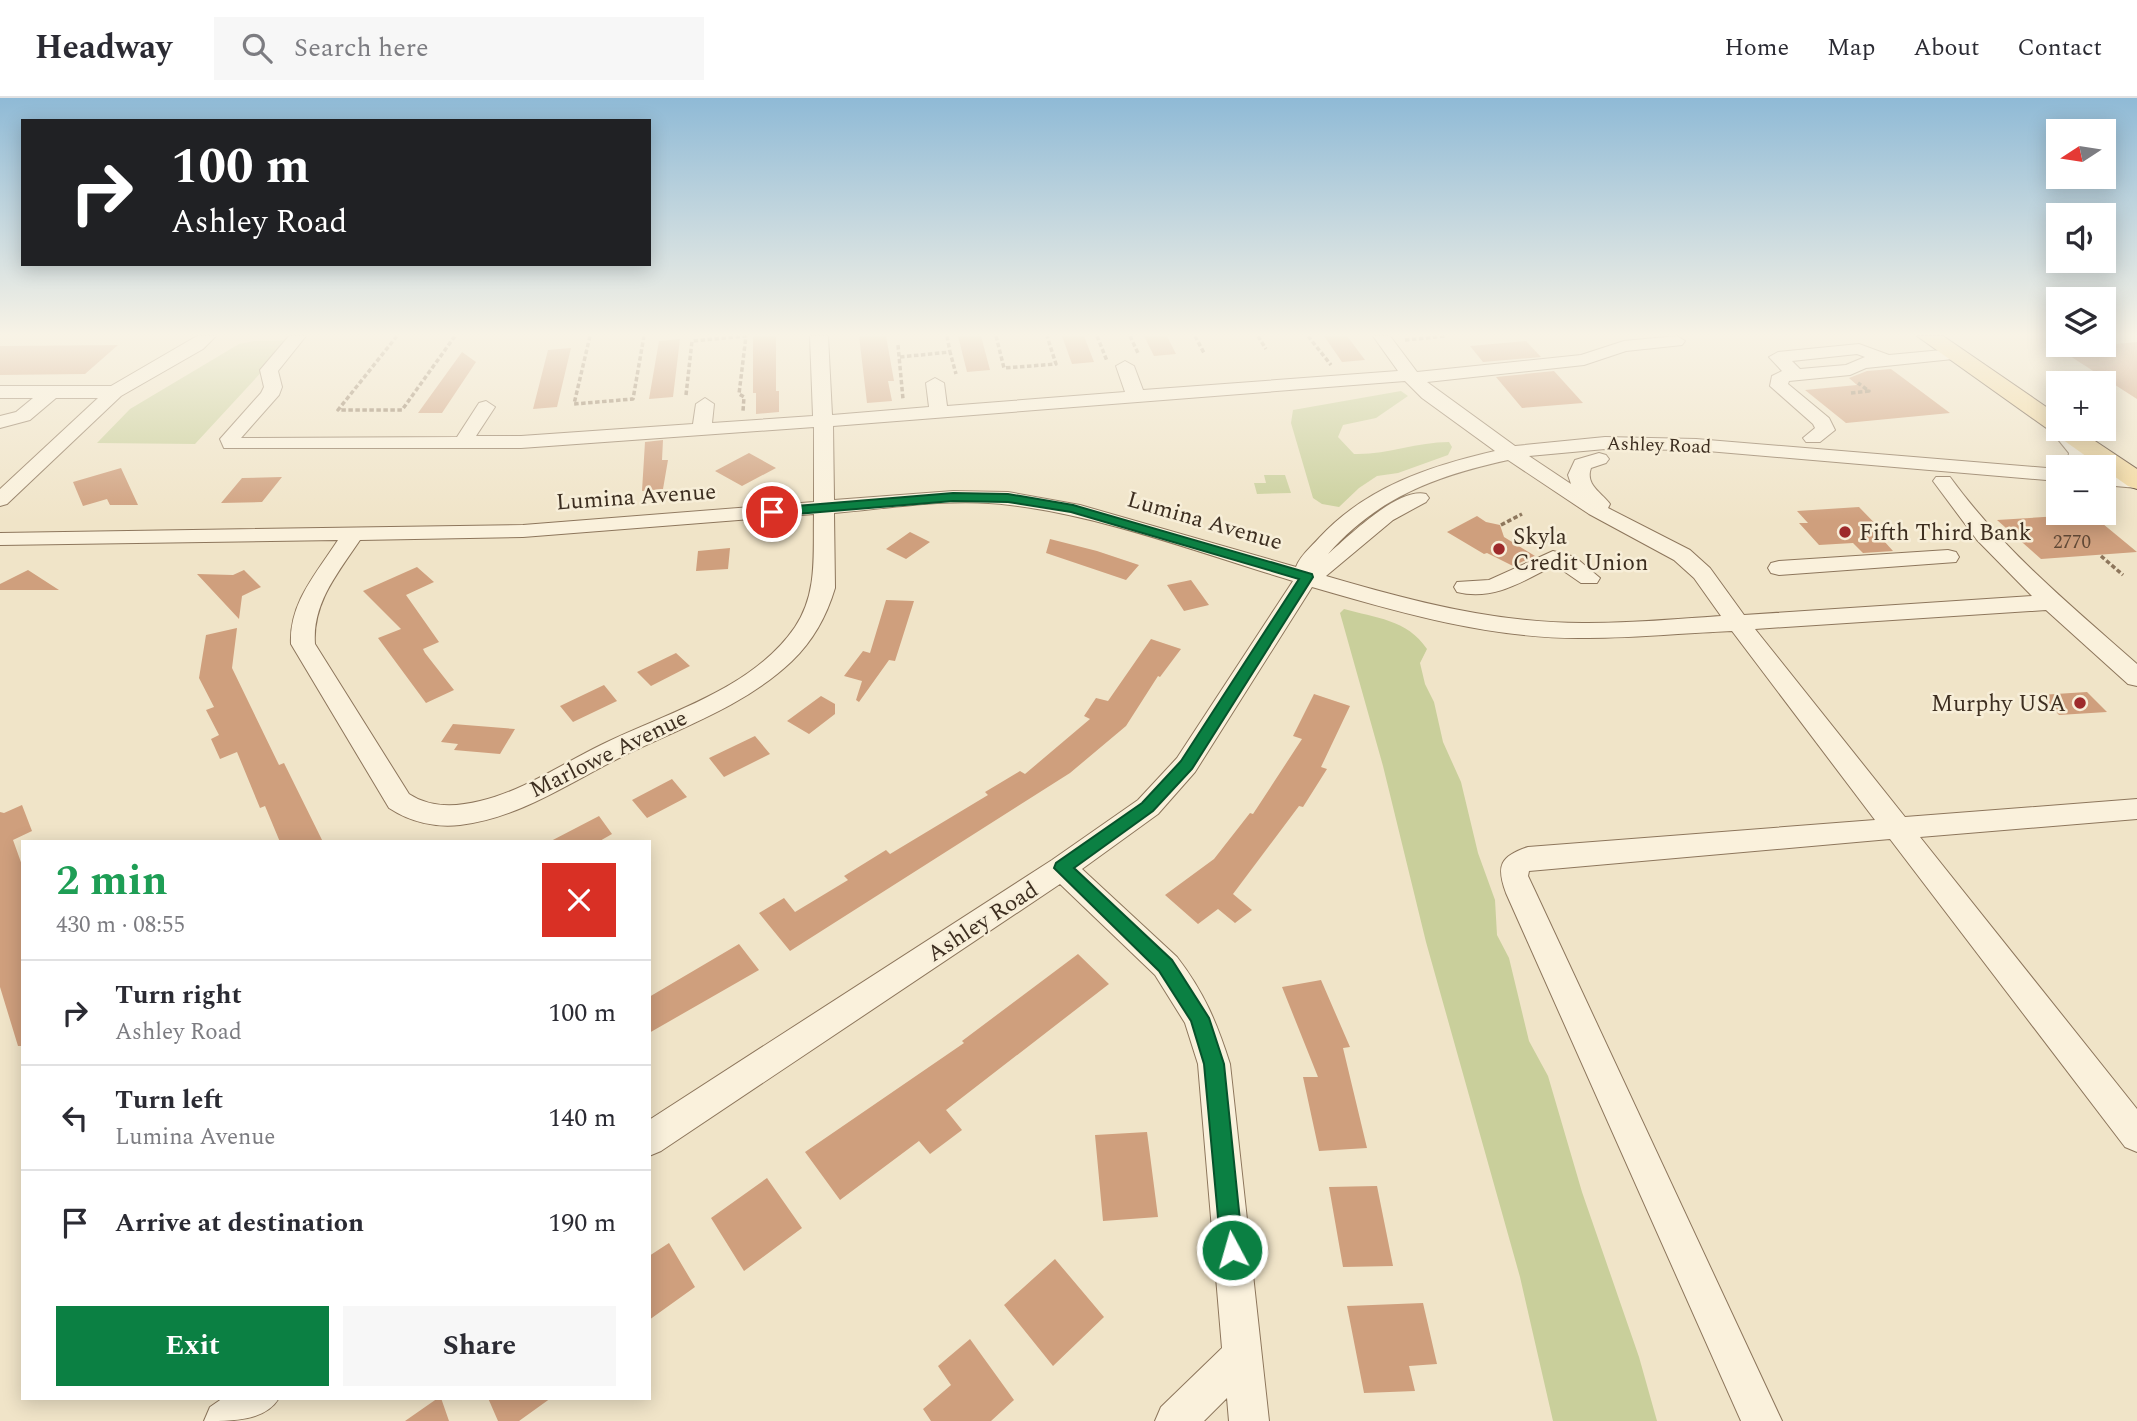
<!DOCTYPE html>
<meta charset="utf-8">
<style>
:root{--surface:#fff;--page:#f7f7f7;--text:#2b2b33;--muted:#7c7c81;--line:#e1e1e2;--accent:#0b8043}
body{margin:0;font-family:Spectral,serif;background:var(--page);color:var(--text);height:100vh;display:flex;flex-direction:column;font-size:26px;white-space:nowrap}
*{box-sizing:border-box;margin:0}
p{font-size:23px;color:var(--muted)}
.icon{flex:none;width:38px;height:38px;fill:none;stroke:currentColor;stroke-width:2;stroke-linecap:round;stroke-linejoin:round}
.map{position:relative;flex:1;overflow:hidden}
.drawer{position:absolute;left:21px;top:742px;width:630px;height:560px;display:flex;flex-direction:column;background:var(--surface);border-radius:0px;box-shadow:0 4px 18px #0003}
.drawer>*{flex:none}
.banner{position:absolute;left:21px;top:21px;width:630px;height:147px;border-radius:0px;box-shadow:0 4px 18px #0003;background:#202124;color:#fff;overflow:hidden}
.needle{width:46px;rotate:258deg}
.controls{position:absolute;left:2046px;top:21px;display:grid;gap:14px}
.controls a{display:grid;place-items:center;width:70px;height:70px;border-radius:0px;background:var(--surface);box-shadow:0 4px 18px #0003;font-size:35px}
.pin{position:absolute;display:grid;place-items:center;width:60px;height:60px;color:#fff;margin:-30px;border:4px solid #fff;border-radius:50%;box-shadow:0 2px 7px #0007}
.me{position:absolute;width:77px;margin:-38px;rotate:354deg;stroke-linejoin:round;filter:drop-shadow(0 0 5px #0008)}
.turn{display:flex;align-items:center;gap:24px;height:147px;padding:0 35px;font-size:32px}
.turn .icon{width:91px;height:91px;stroke-width:2.5}
.turn b{display:block;font-size:49px;line-height:60px}
.round{display:grid;place-items:center;flex:none;width:74px;height:74px;border-radius:0px;background:var(--page)}
.headline{display:flex;align-items:center;justify-content:space-between;height:119px;padding:0 35px}
h1{font-size:42px;font-weight:700;line-height:52px;color:#1e9e55}
.action{display:flex;gap:14px;margin-top:auto;padding:14px 35px}
.action a{flex:1;height:80px;border-radius:0px;background:var(--accent);color:#fff;font-size:28px;font-weight:700;line-height:80px;text-align:center}
.action a+a{background:var(--page);color:var(--text)}
ul{padding:0;list-style:none}
li{display:flex;align-items:center;gap:21px;height:105px;padding:0 35px;border-top:2px solid var(--line)}
li div{flex:1}
li b{display:block;font-size:26px}
li em{font-style:normal}
header{display:flex;align-items:center;gap:42px;box-sizing:border-box;height:98px;padding:0 35px;background:var(--surface);border-bottom:2px solid var(--line)}
header strong{font-size:33px}
nav{display:flex;gap:38px;margin-inline-start:auto;font-size:24px}
.search{width:490px;height:63px;background:var(--page);display:flex;align-items:center;gap:18px;box-sizing:border-box;padding:0 24px;border-radius:0px;color:var(--muted);font-size:26px}
.map>svg:first-child{display:block}
</style>
<header>
<strong>Headway</strong>
<div class="search"><svg class="icon" aria-label="search" viewBox="0 0 24 24"><circle cx="10" cy="10" r="6"/><path d="M15 15l6 6"/></svg>Search here</div>
<nav><a>Home</a><a>Map</a><a>About</a><a>Contact</a></nav>
</header>
<div class="map">
<svg width="2137" height="1323" viewBox="0 0 2137 1323">
<rect width="100%" height="100%" fill="#f0e4c8"/>
<path fill="#c9cf9b" d="M291,242L195,346L97,345L130,311L239,246L254,243Z
M1401,293L1408,298L1376,320L1343,327L1338,339L1354,356C1387,357 1416,344 1449,344L1452,349L1448,357L1398,375L1377,378L1359,390L1339,409L1322,406L1313,400L1291,325L1293,312Z
M1264,377H1285L1291,395L1257,396L1254,385H1266Z
M1344,511C1375,520 1407,521 1427,551L1420,565L1425,586L1434,604L1443,644L1461,684L1478,755L1495,802L1497,837L1509,860L1529,943L1548,978L1582,1094L1639,1259L1657,1323H1553L1520,1179L1426,844L1383,668L1340,515Z"/>
<path fill="#cf9f7d" d="M753,238H776V293H779V314L756,316V295H753Z
M859,238H886L894,283H888L892,303L867,305Z
M958,238H981L990,272L967,274Z
M1062,238H1084L1094,264L1072,266Z
M1144,238H1167L1176,256L1154,258Z
M1324,238H1347L1365,262L1342,264Z
M680,241L673,299L649,301L659,243Z
M1526,243L1541,259L1483,264L1470,248Z
M2137,244V301L2059,251Z
M118,247L85,276L0,277V248Z
M571,250L557,309L533,311L548,252Z
M462,254L476,264L442,315H418Z
M1891,271L1950,315L1846,325L1805,292L1857,287L1849,280L1867,273Z
M1554,273L1583,305L1522,310L1496,279Z
M663,342L662,362H668L663,391L642,393L645,344Z
M749,355L776,370L742,388L715,373Z
M121,370L138,407H110L107,401L83,408L73,384Z
M282,379L262,404L221,405L242,380Z
M1859,409L1891,442L1884,443L1893,453L1863,455L1853,445L1819,447L1799,425H1808L1797,413Z
M2091,416L2137,454L2041,461L1997,422Z
M1477,418L1486,424L1500,427L1504,439L1535,458L1513,468L1487,455L1484,456L1447,434Z
M910,434L930,444L906,461L886,451Z
M1050,441L1097,453L1139,467L1126,482L1046,455Z
M730,450L728,471L696,473L698,453Z
M417,469L434,484L406,497L439,544L423,551L425,555L454,592L426,605L378,540L401,531L363,493Z
M28,472L59,492H0V486Z
M244,472L261,489L242,498L239,521L197,476L233,477Z
M1191,482L1209,507L1184,513L1167,487Z
M886,502L914,503L895,563L889,562L859,604L856,602L862,583L844,578L863,553L870,555Z
M237,530L232,570L279,667L284,665L323,744H280L265,708L260,710L237,654L220,661L211,641L219,637L206,612L214,609L199,580L206,537Z
M1151,541L1181,551L1160,579L1158,578L1126,628L1070,675L790,853L759,815L784,800L795,814L848,782L844,778L886,752L890,756L988,697L985,694L1020,673L1025,676L1090,621L1084,618L1096,600L1108,603Z
M676,555L690,568L651,588L637,574Z
M604,587L617,603L573,624L560,608Z
M2087,594L2107,614L2059,617L2040,597Z
M1314,596L1350,608L1321,669L1327,671L1303,709L1299,708L1233,796L1252,812L1235,825L1218,811L1198,826L1165,797L1214,761L1250,715L1253,716L1302,641L1293,638Z
M821,598L835,606V616L809,636L787,623Z
M453,626L515,631L500,656L454,652L458,646L441,644Z
M755,638L770,656L724,679L709,660Z
M672,681L687,699L647,720L632,702Z
M22,707L32,733L13,742L23,770V948H18L0,889V714L4,715Z
M599,718L612,736L598,744H549Z
M739,846L759,872L649,935V899Z
M1078,856L1109,886L946,1012L962,1032L930,1056L919,1043L840,1102L805,1054L964,945L962,943Z
M1321,882L1350,949L1343,950L1367,1050L1319,1053L1303,979H1318L1282,889Z
M1147,1034L1158,1119L1103,1123L1095,1037Z
M767,1080L802,1130L744,1173L711,1120Z
M1377,1088L1393,1168L1343,1169L1329,1089Z
M669,1145L695,1189L649,1222V1158Z
M1055,1161L1104,1219L1053,1268L1004,1207Z
M1423,1205L1437,1266L1409,1268L1415,1293L1364,1295L1347,1208Z
M970,1241L1014,1302L991,1323H931L923,1311L951,1287L938,1268Z
M438,1300H441L449,1323H405Z
M488,1300H551L519,1323H498Z"/>
<g fill="none" stroke-linecap="round" stroke-linejoin="round">
<g stroke="#8d765c" stroke-width="2">
<path id="minor" d="M197,238H216L203,251L121,298L7,406L0,408V391L98,300H56L30,322L0,330V318L16,314L33,300H0V288H111Z
M289,238H306L278,273L282,289L279,297L241,340L457,339L479,305L486,303L495,309L476,338H521L693,326L696,306L705,300L714,306L712,325L813,318L810,238H828L832,317L929,309L926,285L935,280L944,285L947,308L1125,294L1116,268L1125,263L1134,268L1143,292L1398,273L1373,238H1390L1417,274L1581,257L1624,243L1677,238L1685,243L1682,247L1626,253L1584,267L1427,284L1515,348L1605,339L1696,341L2058,371V383L1696,352L1605,351L1529,358L1571,386L1568,377L1575,362L1599,355L1606,357L1609,361L1606,365L1591,370C1585,387 1601,394 1610,406L1608,410L1690,452L1710,470L1744,517L2032,498L1977,442L1933,383L1936,379H1950C2003,452 2070,507 2137,566V588L2128,586L2046,512L1755,531L1905,719L2137,701V721L1920,739L2137,1011V1054L2125,1049L1890,741L1529,773L1528,778L1536,795L1782,1323H1741L1506,795C1496,768 1500,758 1528,749L1875,722L1732,533C1684,535 1636,540 1588,540C1495,542 1401,515 1312,489L1195,674L1158,716L1082,771L1177,859C1204,894 1217,925 1230,966L1269,1323H1229L1227,1300L1204,1323H1155L1161,1309L1222,1250L1198,966L1185,925L1155,877L1060,786L661,1053L649,1058V1022L1052,762L1138,702L1177,660L1293,483C1203,456 1103,418 1010,407C953,399 892,410 834,415L835,490C827,517 813,543 792,563C745,608 680,630 621,659C569,685 519,720 460,727C436,730 410,724 389,710L291,546C289,505 316,476 338,442L0,447V435L523,427L814,404V329L521,350H224L220,341L261,295L264,289L260,272ZM1405,283L1422,300L1495,353C1430,368 1366,389 1319,440C1311,449 1300,458 1296,469L1080,407L1008,394L953,393L834,402L833,328ZM1508,362L1589,416L1674,462L1694,480L1721,518C1677,521 1632,525 1588,525C1499,526 1411,503 1326,478L1393,422L1426,404L1429,400L1426,396C1398,389 1349,438 1328,456C1378,399 1436,378 1508,362ZM814,416C813,456 818,495 795,529C752,592 666,615 601,647C562,666 523,693 480,703C456,709 430,710 409,696L315,546C312,505 338,475 360,442L523,439Z
M1859,246L1889,257L1953,251L1962,256L1953,261L1866,270L1850,277L1789,283L1788,286L1829,320L1835,332L1820,344H1806L1803,340L1815,330L1813,326L1770,288L1772,278L1782,273L1769,259L1778,254ZM1857,256L1865,259L1846,267L1800,271L1792,263Z
M2058,323V331H2070L2089,354L2088,363L2083,369H2061L2068,361L2069,355L2048,329Z
M2104,375L2137,378V390L2104,387Z
M1948,452L1956,454L1959,459L1956,464L1779,477L1771,475L1768,470L1771,465L1779,463Z
M1553,453L1575,459L1600,480L1597,485H1581L1555,467C1523,483 1494,503 1457,494L1454,489L1457,484L1489,482Z
M223,1300H279C265,1323 234,1323 204,1323L210,1309Z"/>
</g>
<g stroke="#5b4430" stroke-width="2">
<path id="major" d="M1917,238H1943L2058,317V331H2077L2137,371V391L2128,388Z"/>
</g>
<path stroke="#8d765c" stroke-width="3.5" stroke-dasharray="4.5 2.5" stroke-linecap="butt" d="M397,238L338,312H402L455,238
M590,238L574,306L633,301L644,238
M947,238L950,254
M996,238L1004,270L1056,266L1047,238
M1097,238L1107,263
M1130,238L1138,255
M1195,238L1204,255
M1258,238L1266,251
M1308,238L1331,267
M1405,242L1446,238
M898,247L903,301
M900,259L950,254L956,276
M1851,295L1869,293L1858,285
M686,297L692,243L746,238L739,296L744,299L743,313
M1501,427L1522,416
M2101,458L2123,477"/>
<use href="#minor" fill="#faf1dc" fill-rule="evenodd"/>
<use href="#major" fill="#f3d9a0" fill-rule="evenodd"/>
</g>
<linearGradient id="sky" x2="0" y2="1"><stop stop-color="#8fbad6"/><stop offset="0.56" stop-color="#f8f3e6"/><stop offset="1" stop-color="#f8f3e6" stop-opacity="0"/></linearGradient>
<rect width="2137" height="423" fill="url(#sky)"/>
<path fill="#0b8043" stroke="#07532c" stroke-width="2" d="M953,395L1008,396L1073,407L1312,476L1313,479L1192,671L1153,713L1074,770L1172,862L1209,920L1224,966L1243,1152L1240,1160L1232,1163L1224,1160L1221,1152L1204,966L1191,923L1159,873L1054,770L1056,765L1142,705L1181,663L1299,481L1071,414L1008,404L953,403L772,418L765,414L772,410Z"/>
<g fill="#9e2a2b" stroke="#f7eed8" stroke-width="2.5">
<circle cx="1845" cy="434" r="7"/>
<circle cx="1499" cy="451" r="7"/>
<circle cx="2080" cy="605" r="7"/>
</g>
<g text-anchor="middle" stroke-width="5" stroke-linejoin="round" paint-order="stroke">
<g font-size="19" fill="#3d2e20" stroke="#f7eed8">
<text transform="translate(1659 346) rotate(2)" y="7">Ashley Road</text>
</g>
<g font-size="19" fill="#624a37">
<text x="2072" y="450">2770</text>
</g>
<g font-size="23" fill="#3d2e20" stroke="#f7eed8">
<text transform="translate(636 398) rotate(-4)" y="8">Lumina Avenue</text>
<text transform="translate(1205 422) rotate(16)" y="8">Lumina Avenue</text>
<text transform="translate(608 655) rotate(-26)" y="8">Marlowe Avenue</text>
<text transform="translate(982 823) rotate(-33)" y="8">Ashley Road</text>
</g>
<g font-size="23" fill="#3d2e20" stroke="#f7eed8" text-anchor="start">
<text x="1859" y="442">Fifth Third Bank</text>
<text x="1513" y="446">Skyla<tspan x="1513" dy="26">Credit Union</tspan></text>
<text x="2066" y="613" text-anchor="end">Murphy USA</text>
</g>
</g>
</svg>
<div class="controls">
<a><svg class="needle" viewBox="-14 -14 28 28"><path d="M0-13l5 13h-10z" fill="#e53935"/><path d="M0 13l5-13h-10z" fill="#7c7c81"/></svg></a>
<a><svg class="icon" aria-label="sound" viewBox="0 0 24 24"><path d="M4 9h4l5-4v14l-5-4H4zM17 9q2 3 0 6"/></svg></a>
<a><svg class="icon" aria-label="layers" viewBox="0 0 24 24"><path d="M12 4l9 5-9 5-9-5zM3 14l9 5 9-5"/></svg></a>
<a>+</a>
<a>−</a>
</div>
<div class="pin" style="left:772px;top:414px;background:#d93025"><svg class="icon" aria-label="arrive" viewBox="0 0 24 24"><path d="M6 21V4h12l-3 4 3 4H6"/></svg></div>
<svg class="me" style="left:1232px;top:1152px" viewBox="-20 -20 40 40"><circle r="17" fill="#0b8043" stroke="#fff" stroke-width="3"/><path d="M0-11L8 9 0 5-8 9z" fill="#fff"/></svg>
<div class="banner">
<div class="turn"><svg class="icon" aria-label="right" viewBox="0 0 24 24"><path d="M7 20v-9h11M14 6l5 5-5 5"/></svg><div><b>100 m</b>Ashley Road</div></div>
</div>
<section class="drawer">
<div class="headline"><div><h1>2 min</h1><p>430 m · 08:55</p></div><a class="round" style="background:#d93025;color:#fff"><svg class="icon" aria-label="close" viewBox="0 0 24 24"><path d="M6 6l12 12M18 6L6 18"/></svg></a></div>
<ul>
<li><svg class="icon" aria-label="right" viewBox="0 0 24 24"><path d="M7 20v-9h11M14 6l5 5-5 5"/></svg><div><b>Turn right</b><p>Ashley Road</p></div><em>100 m</em></li>
<li><svg class="icon" aria-label="left" viewBox="0 0 24 24"><path d="M17 20v-9H6M10 6l-5 5 5 5"/></svg><div><b>Turn left</b><p>Lumina Avenue</p></div><em>140 m</em></li>
<li><svg class="icon" aria-label="arrive" viewBox="0 0 24 24"><path d="M6 21V4h12l-3 4 3 4H6"/></svg><div><b>Arrive at destination</b></div><em>190 m</em></li>
</ul>
<div class="action"><a>Exit</a><a>Share</a></div>
</section>
</div>
